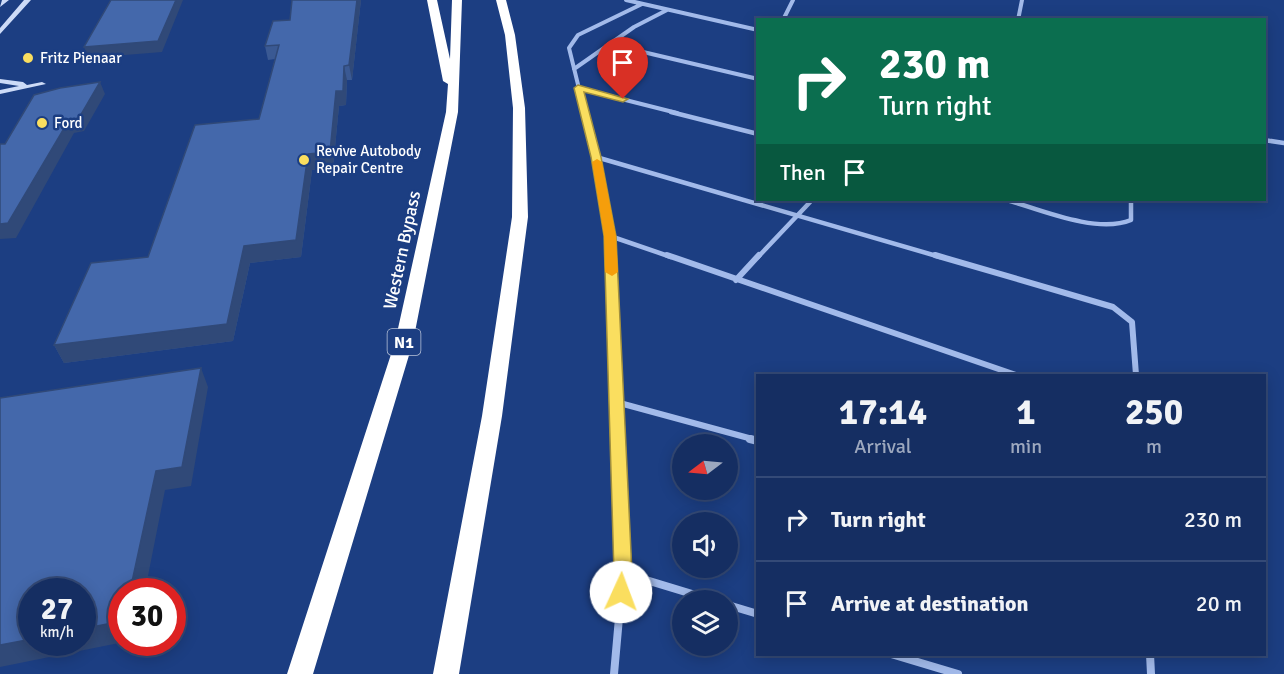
<!DOCTYPE html>
<style>
:root{--surface:#152e62;--page:#223a6b;--text:#f1f3f6;--muted:#9da8be;--line:#344a77}
body{margin:0;font-family:Signika,sans-serif;background:var(--page);color:var(--text);height:100vh;display:flex;flex-direction:column;font-size:22px;white-space:nowrap}
*{box-sizing:border-box;margin:0}
p{font-size:20px;color:var(--muted)}
.icon{flex:none;width:33px;height:33px;fill:none;stroke:currentColor;stroke-width:2;stroke-linecap:round;stroke-linejoin:round}
.map{position:relative;flex:1;overflow:hidden}
.drawer{position:absolute;left:756px;top:374px;width:510px;height:282px;display:flex;flex-direction:column;background:var(--surface);border-radius:0px;box-shadow:0 3px 15px #0003,0 0 0 2px var(--line)}
.drawer>*{flex:none}
.banner{position:absolute;left:756px;top:18px;width:510px;height:183px;border-radius:0px;box-shadow:0 3px 15px #0003,0 0 0 2px var(--line);background:#0b6e4f;color:#fff;overflow:hidden}
.needle{width:39px;rotate:254deg}
.controls{position:absolute;left:672px;top:434px;display:grid;gap:12px}
.controls a{display:grid;place-items:center;width:66px;height:66px;border-radius:50%;background:var(--surface);box-shadow:0 3px 15px #0003,0 0 0 2px var(--line);font-size:30px}
.speed{position:absolute;left:18px;top:578px;display:flex;gap:12px;font-size:30px;font-weight:700;text-align:center}
.speed>*{display:grid;place-content:center;width:78px;height:78px;border-radius:50%;background:var(--surface);box-shadow:0 3px 15px #0003,0 0 0 2px var(--line);line-height:1}
.speed small{font-size:15px;font-weight:400}
.speed .limit{border:9px solid #d22;background:#fff;color:#111}
.pin{position:absolute;display:grid;place-items:center;width:51px;height:51px;color:#fff;margin:-62px -26px;border-radius:50% 50% 50% 0;rotate:-45deg;box-shadow:0 0 6px #0007}
.pin .icon{rotate:45deg}
.me{position:absolute;width:66px;margin:-33px;rotate:2deg;stroke-linejoin:round;filter:drop-shadow(0 0 4px #0008)}
.turn{display:flex;align-items:center;gap:21px;height:126px;padding:0 24px;font-size:27px}
.turn .icon{width:78px;height:78px;stroke-width:2.5}
.turn b{display:block;font-size:42px;line-height:51px}
.then{display:flex;align-items:center;height:57px;padding:0 24px;background:#0003;gap:12px;font-size:22px}
.eta{display:flex;justify-content:space-evenly;align-items:center;height:102px;text-align:center}
.eta b{font-size:36px;font-weight:700;line-height:42px}
ul{padding:0;list-style:none}
li{display:flex;align-items:center;gap:18px;height:84px;padding:0 24px;border-top:2px solid var(--line)}
li div{flex:1}
li b{display:block;font-size:22px}
li em{font-style:normal}
.map>svg:first-child{display:block}
</style>
<div class="map">
<svg width="1284" height="674" viewBox="0 0 1284 674">
<rect width="100%" height="100%" fill="#1c3e82"/>
<g fill="none" stroke-linecap="round" stroke-linejoin="round">
<path stroke="#a2baea" stroke-width="4" d="M626,0L758,30
M783,20L793,0
M1018,20L1022,0
M609,44L758,79
M574,69L634,27L667,10
M578,88L677,113
M585,113L569,48L578,35L642,4"/>
<path stroke="#a2baea" stroke-width="4.5" d="M585,112C597,159 609,208 611,257
M671,112L758,134
M1264,140L1284,143
M596,157L940,257
M1007,200C1041,210 1097,234 1131,220V200
M610,236L671,257
M758,257L812,200"/>
<path stroke="#a2baea" stroke-width="6" d="M611,255L618,440
M667,255L1016,375
M935,255L1113,307L1132,322L1136,375
M736,280L759,255
M616,402L756,440"/>
<path stroke="#a2baea" stroke-width="8" d="M750,439L758,441
M623,573L712,600
M728,605L758,614
M891,654L958,674
M1150,654L1151,674
M614,674L623,573L618,439"/>
<path fill="#cddbf7" fill-rule="evenodd" d="M2,0H9L0,7Z
M24,0H31L0,34V28Z
M0,79L23,82L27,85L42,82L46,84L0,94V90L19,86L0,83Z"/>
<path fill="#fff" fill-rule="evenodd" d="M427,0H437L450,59L452,0H462L458,112L413,342L313,674H287L395,342L446,112L448,84L443,81Z
M496,0H506L515,35L525,108L528,217L502,416L459,674H433L482,416L512,217L513,108L505,35Z"/>
</g>
<path fill="#3a5993" d="M361,0L352,80H347L346,105L339,106L333,168L312,170L301,257L250,263L233,341L64,363L54,345L148,257L259,119L275,59L268,60L265,46L290,20Z"/>
<path fill="#304978" d="M176,0H183L162,52L88,58L84,47Z
M357,0H361L352,80L349,65Z
M344,66L347,80L346,105L339,106L333,168L312,170L301,257L250,263L233,341L64,363L54,345L244,246L308,154L336,91Z
M100,82L105,94L84,131L74,133L16,238L0,239V224L69,120Z
M201,368L208,387L191,486L165,490L145,591H130L156,471Z
M122,621V642H124L0,667V645L32,639V642H82V629Z"/>
<path fill="#4468ab" stroke="#304978" stroke-width="1.5" d="M111,0H176L158,41L84,47Z
M292,0H357L349,65L344,66L343,91H336L330,152L308,154L296,240L244,246L227,324L54,345L91,263L148,257L195,125L259,119L279,45L265,46L273,21L290,20Z
M100,82L79,118L69,120L8,223L0,224V144H5L34,95L60,88Z
M201,368L182,467L156,471L130,591H122V621L82,629V591H32V639L0,645V398Z"/>
<path fill="#fade5f" stroke="#a2903e" stroke-width="1.5" d="M578,85L628,99L623,102L584,92L601,157L616,236L632,573L627,598L621,600L615,598L612,592L614,573L604,236L591,157L574,88Z"/>
<path fill="#f59e0b" d="M597,159L602,162L616,236L618,272L612,276L605,272L604,236L592,162Z"/>
<g fill="#fade5f" stroke="#1c3e82" stroke-width="2">
<circle cx="28" cy="58" r="6"/>
<circle cx="42" cy="123" r="6"/>
<circle cx="304" cy="160" r="6"/>
</g>
<g text-anchor="middle" stroke-width="5" stroke-linejoin="round" paint-order="stroke">
<g font-size="15" fill="#fff" stroke="#1c3e82" text-anchor="start">
<text x="40" y="63">Fritz Pienaar</text>
<text x="54" y="128">Ford</text>
<text x="316" y="156">Revive Autobody<tspan x="316" dy="17">Repair Centre</tspan></text>
</g>
<rect fill="#1c3e82" stroke="#bbc5da" stroke-width="1.5" x="387.5" y="329" width="33" height="26" rx="4.5"/>
<g font-size="16" font-weight="bold" fill="#fff">
<text x="404" y="348">N1</text>
</g>
<g font-size="18" fill="#fff" stroke="#1c3e82">
<text transform="translate(402 250) rotate(-78)" y="6">Western Bypass</text>
</g>
</g>
</svg>
<div class="controls">
<a><svg class="needle" viewBox="-14 -14 28 28"><path d="M0-13l5 13h-10z" fill="#e53935"/><path d="M0 13l5-13h-10z" fill="#9da8be"/></svg></a>
<a><svg class="icon" aria-label="sound" viewBox="0 0 24 24"><path d="M4 9h4l5-4v14l-5-4H4zM17 9q2 3 0 6"/></svg></a>
<a><svg class="icon" aria-label="layers" viewBox="0 0 24 24"><path d="M12 4l9 5-9 5-9-5zM3 14l9 5 9-5"/></svg></a>
</div>
<div class="speed"><div>27<small>km/h</small></div><div class="limit">30</div></div>
<div class="pin" style="left:623px;top:99px;background:#d93025"><svg class="icon" aria-label="arrive" viewBox="0 0 24 24"><path d="M6 21V4h12l-3 4 3 4H6"/></svg></div>
<svg class="me" style="left:621px;top:592px" viewBox="-20 -20 40 40"><circle r="19" fill="#fff"/><path d="M0-13L10 11 0 6-10 11z" fill="#fade5f"/></svg>
<div class="banner">
<div class="turn"><svg class="icon" aria-label="right" viewBox="0 0 24 24"><path d="M7 20v-9h11M14 6l5 5-5 5"/></svg><div><b>230 m</b>Turn right</div></div>
<div class="then">Then<svg class="icon" aria-label="arrive" viewBox="0 0 24 24"><path d="M6 21V4h12l-3 4 3 4H6"/></svg></div>
</div>
<section class="drawer">
<div class="eta">
<div><b>17:14</b><p>Arrival</p></div>
<div><b>1</b><p>min</p></div>
<div><b>250</b><p>m</p></div>
</div>
<ul>
<li><svg class="icon" aria-label="right" viewBox="0 0 24 24"><path d="M7 20v-9h11M14 6l5 5-5 5"/></svg><div><b>Turn right</b></div><em>230 m</em></li>
<li><svg class="icon" aria-label="arrive" viewBox="0 0 24 24"><path d="M6 21V4h12l-3 4 3 4H6"/></svg><div><b>Arrive at destination</b></div><em>20 m</em></li>
</ul>
</section>
</div>
